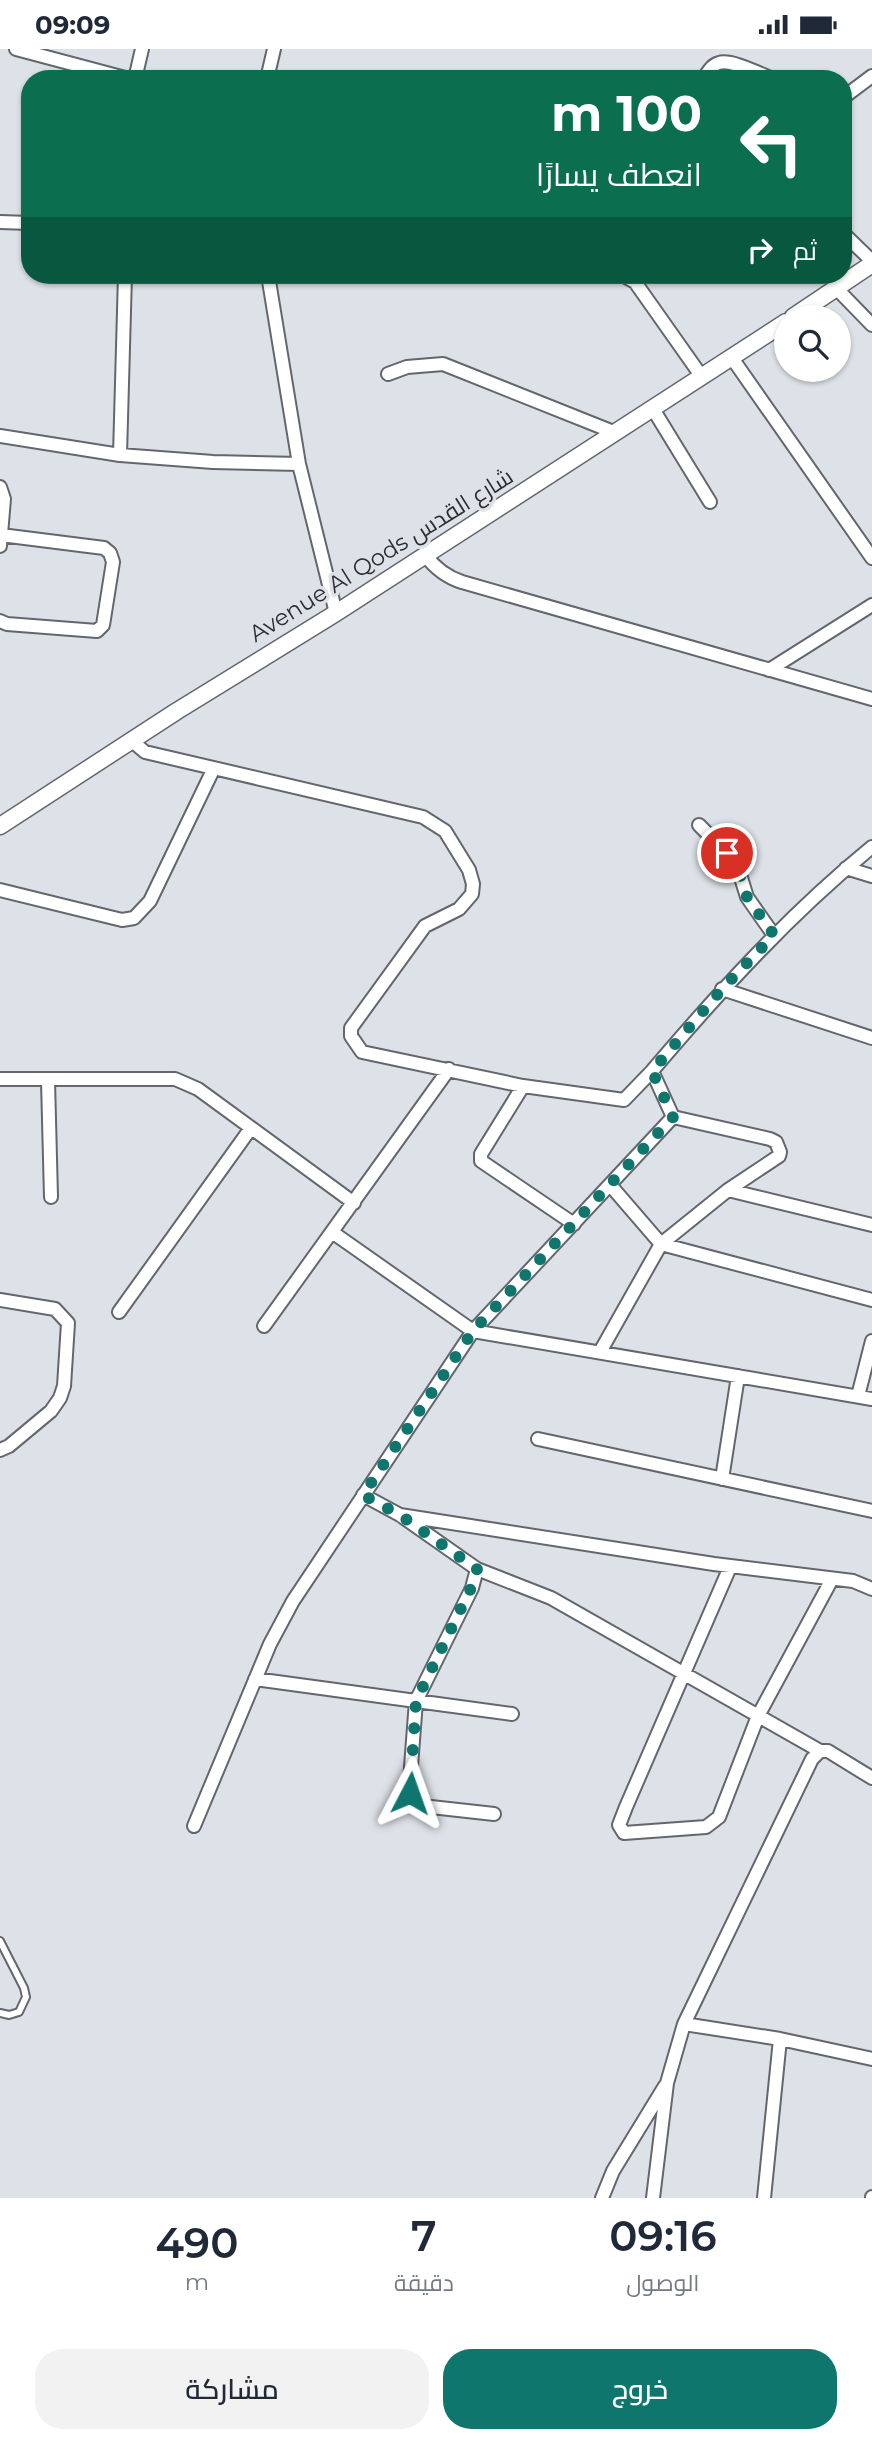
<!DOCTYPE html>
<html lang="ar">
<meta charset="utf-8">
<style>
:root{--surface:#fff;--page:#f2f2f3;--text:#1f2937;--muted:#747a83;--accent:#0f766e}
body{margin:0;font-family:Montserrat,Cairo,sans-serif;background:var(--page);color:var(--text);direction:rtl;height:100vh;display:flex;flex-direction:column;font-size:26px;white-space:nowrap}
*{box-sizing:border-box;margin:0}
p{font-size:23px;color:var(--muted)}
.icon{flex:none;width:38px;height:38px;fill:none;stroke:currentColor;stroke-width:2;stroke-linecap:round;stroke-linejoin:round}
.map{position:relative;height:2149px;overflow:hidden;direction:ltr}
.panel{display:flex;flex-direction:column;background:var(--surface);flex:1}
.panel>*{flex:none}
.guide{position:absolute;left:21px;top:21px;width:831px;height:214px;border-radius:28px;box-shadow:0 2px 5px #0004;direction:rtl;background:#0b6e4f;color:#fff;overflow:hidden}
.tools{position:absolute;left:774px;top:256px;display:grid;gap:14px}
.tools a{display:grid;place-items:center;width:77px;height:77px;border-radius:50%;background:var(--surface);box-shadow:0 2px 5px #0004;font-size:35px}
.pin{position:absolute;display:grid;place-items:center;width:60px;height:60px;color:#fff;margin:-30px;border:4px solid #fff;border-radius:50%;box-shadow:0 2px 7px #0007}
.me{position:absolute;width:77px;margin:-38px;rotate:4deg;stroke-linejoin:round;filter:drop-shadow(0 0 5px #0008)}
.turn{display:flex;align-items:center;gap:24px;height:147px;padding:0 35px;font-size:32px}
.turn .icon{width:91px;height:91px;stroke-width:2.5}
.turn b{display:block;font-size:49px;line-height:60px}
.then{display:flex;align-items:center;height:66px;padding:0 35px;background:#0003;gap:14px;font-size:26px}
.eta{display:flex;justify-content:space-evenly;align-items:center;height:119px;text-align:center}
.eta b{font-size:42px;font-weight:600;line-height:49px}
.cta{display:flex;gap:14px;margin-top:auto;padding:14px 35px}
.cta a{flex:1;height:80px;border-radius:28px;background:var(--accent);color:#fff;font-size:28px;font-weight:600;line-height:80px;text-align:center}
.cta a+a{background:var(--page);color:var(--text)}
.status{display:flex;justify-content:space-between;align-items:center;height:49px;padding:0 35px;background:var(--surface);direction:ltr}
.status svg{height:19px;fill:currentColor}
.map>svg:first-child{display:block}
</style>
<div class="status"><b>09:09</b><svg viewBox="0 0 49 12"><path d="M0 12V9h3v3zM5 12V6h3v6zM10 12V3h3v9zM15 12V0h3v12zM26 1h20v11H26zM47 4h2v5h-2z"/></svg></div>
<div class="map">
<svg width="872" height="2149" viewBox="0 0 872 2149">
<rect width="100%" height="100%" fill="#dde2e8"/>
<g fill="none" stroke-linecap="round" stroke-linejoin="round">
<g stroke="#63676c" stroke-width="10">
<path id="service" d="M0,1892L24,1939L26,1948L19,1963L9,1966L0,1964"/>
</g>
<g stroke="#63676c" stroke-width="16">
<path id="minor" d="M16,0L129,30
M135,30L142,0
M267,30L274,0
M703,30C708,24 711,16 719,14C731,10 760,25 773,30
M844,48L872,27
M0,173L30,174
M844,185L872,212
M268,226L299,415L336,564
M622,226L635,233L702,328
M836,239L872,276
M732,309L872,509
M388,325L407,318L443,315L616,384
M653,360L710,453
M0,387L120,406L213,413L299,415
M120,406L125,226
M0,438L4,450L0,497
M425,506C435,519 446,528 462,533L872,650
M0,572L7,575L97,582L103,576L113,513L110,504L104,499L1,486
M769,621L872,556
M132,692L145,703L423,768L445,782L469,821L473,835L472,845L459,860L425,877L351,979V987L362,1003L523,1037L624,1051L652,1022
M699,776L727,804L738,819L747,848L773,885
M846,819L872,827
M0,841L122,871L134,869L150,852L213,721
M722,940L872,989
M0,1030H175L198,1040L354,1154
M48,1032L51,1148
M523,1037L481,1105V1112L574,1175
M673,1068L652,1022C720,942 790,865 872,798
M611,1137L661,1195L872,1251
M728,1141L872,1176
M332,1183L473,1282L872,1350
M0,1251L55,1260L68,1274L64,1337L60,1349L51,1362L9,1397L0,1401
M119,1263L251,1079
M264,1277L449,1020
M600,1303L661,1195L728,1141L779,1107L780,1103L776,1093L770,1090L673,1068
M858,1347L872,1292
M538,1390L872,1462
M722,1430L738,1327
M363,1446L400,1466L477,1520L472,1539L416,1652L512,1665
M400,1466L714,1515L853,1532L872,1540
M730,1518L626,1758L619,1776L624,1784L706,1778L719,1768L758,1667L832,1530
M477,1520L551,1549L820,1702
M255,1630L416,1652L409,1744L414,1753L422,1757L494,1765
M194,1777L270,1595L293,1552L473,1282L673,1068
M684,1975L780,1990L872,2010
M602,2149L613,2122L665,2037
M653,2149L667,2034L684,1975L812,1710L820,1702H828L872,1729
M764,2149L780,1990
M872,2149V2148"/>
</g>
<g stroke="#63676c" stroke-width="19">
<path id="tertiary" d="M793,268L872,215
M0,777L177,662L336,564L786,273"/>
</g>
<use href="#service" stroke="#fff" stroke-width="6"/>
<use href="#minor" stroke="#fff" stroke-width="12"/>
<use href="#tertiary" stroke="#fff" stroke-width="16"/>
</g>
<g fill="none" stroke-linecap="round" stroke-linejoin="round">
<path stroke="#0f766e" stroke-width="12" stroke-dasharray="0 21.6" d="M410,1744L416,1652L471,1539L477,1520L400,1466L363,1446L473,1282L673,1068L652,1022L722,940L774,886L747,848L738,819L727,804"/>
</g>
<g text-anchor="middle" stroke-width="7" stroke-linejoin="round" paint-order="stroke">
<g font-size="23" fill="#2c2e30" stroke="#dde2e8">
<text transform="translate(381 506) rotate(-32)" y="8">Avenue Al Qods شارع القدس</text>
</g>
</g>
</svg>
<div class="tools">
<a><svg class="icon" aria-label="search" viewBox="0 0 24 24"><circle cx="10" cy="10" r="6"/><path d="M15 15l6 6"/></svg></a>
</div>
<div class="pin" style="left:727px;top:804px;background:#d93025"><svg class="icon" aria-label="arrive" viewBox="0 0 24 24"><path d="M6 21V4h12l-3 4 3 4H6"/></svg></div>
<svg class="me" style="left:410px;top:1744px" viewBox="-20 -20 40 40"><path d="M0-17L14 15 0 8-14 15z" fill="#0f766e" stroke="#fff" stroke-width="4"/></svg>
<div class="guide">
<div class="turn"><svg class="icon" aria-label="left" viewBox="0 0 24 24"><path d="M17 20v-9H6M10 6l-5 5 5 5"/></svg><div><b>100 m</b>انعطف يسارًا</div></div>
<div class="then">ثم<svg class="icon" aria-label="right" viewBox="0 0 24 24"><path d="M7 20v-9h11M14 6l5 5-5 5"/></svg></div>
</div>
</div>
<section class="panel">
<div class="eta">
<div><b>09:16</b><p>الوصول</p></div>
<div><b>7</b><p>دقيقة</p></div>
<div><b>490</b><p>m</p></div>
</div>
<div class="cta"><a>خروج</a><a>مشاركة</a></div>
</section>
